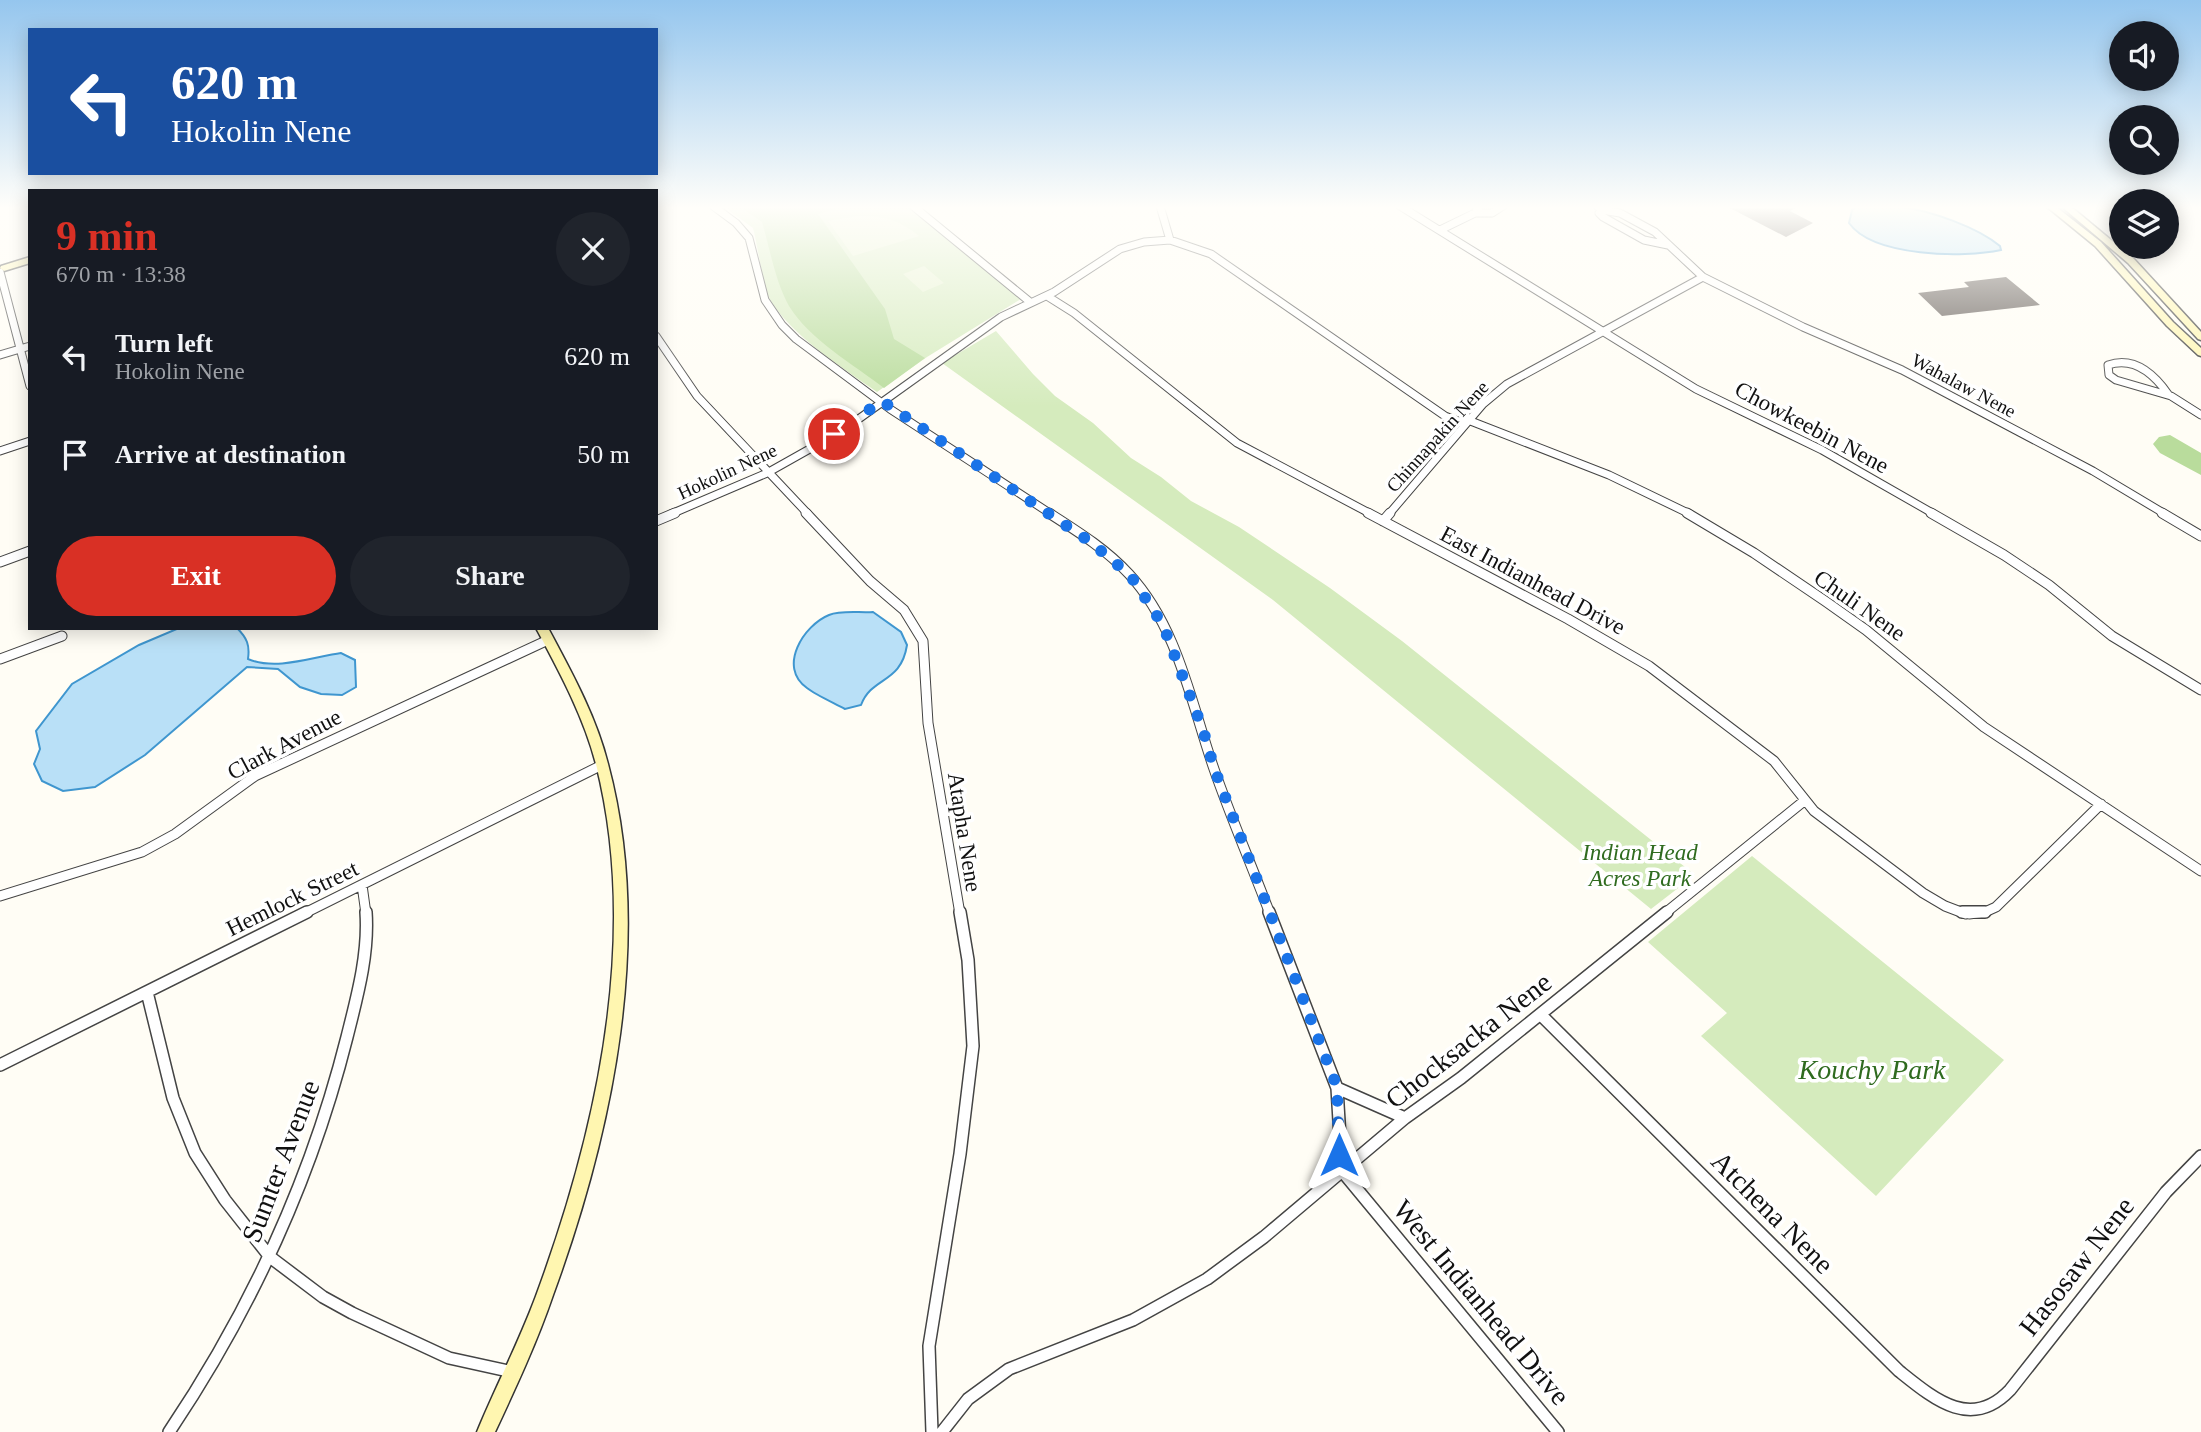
<!DOCTYPE html>
<meta charset="utf-8">
<style>
:root{--surface:#171b24;--page:#20242c;--text:#f1f3f6;--muted:#9ea1a6;--accent:#d93025}
body{margin:0;font-family:"Times New Roman",serif;background:var(--page);color:var(--text);height:100vh;display:flex;flex-direction:column;font-size:26px;white-space:nowrap}
*{box-sizing:border-box;margin:0}
p{font-size:23px;color:var(--muted)}
.icon{flex:none;width:38px;height:38px;fill:none;stroke:currentColor;stroke-width:2;stroke-linecap:round;stroke-linejoin:round}
.map{position:relative;flex:1;overflow:hidden}
.panel{position:absolute;left:28px;top:189px;width:630px;height:441px;display:flex;flex-direction:column;background:var(--surface);border-radius:0px;box-shadow:0 4px 18px #0003}
.panel>*{flex:none}
.guide{position:absolute;left:28px;top:28px;width:630px;height:147px;border-radius:0px;box-shadow:0 4px 18px #0003;background:#1a4fa0;color:#fff;overflow:hidden}
.fabs{position:absolute;left:2109px;top:21px;display:grid;gap:14px}
.fabs a{display:grid;place-items:center;width:70px;height:70px;border-radius:50%;background:var(--surface);box-shadow:0 4px 18px #0003;font-size:35px}
.pin{position:absolute;display:grid;place-items:center;width:60px;height:60px;color:#fff;margin:-30px;border:4px solid #fff;border-radius:50%;box-shadow:0 2px 7px #0007}
.me{position:absolute;width:77px;margin:-38px;rotate:0deg;stroke-linejoin:round;filter:drop-shadow(0 0 5px #0008)}
.turn{display:flex;align-items:center;gap:24px;height:147px;padding:0 28px;font-size:32px}
.turn .icon{width:91px;height:91px;stroke-width:2.5}
.turn b{display:block;font-size:49px;line-height:60px}
.round{display:grid;place-items:center;flex:none;width:74px;height:74px;border-radius:37px;background:var(--page)}
.overview{display:flex;align-items:center;justify-content:space-between;height:119px;padding:0 28px}
h1{font-size:42px;font-weight:700;line-height:52px;color:var(--accent)}
.primary-button{display:flex;gap:14px;margin-top:auto;padding:14px 28px}
.primary-button a{flex:1;height:80px;border-radius:42px;background:var(--accent);color:#fff;font-size:28px;font-weight:700;line-height:80px;text-align:center}
.primary-button a+a{background:var(--page);color:var(--text)}
ul{padding:0;list-style:none}
li{display:flex;align-items:center;gap:21px;height:98px;padding:0 28px}
li div{flex:1}
li b{display:block;font-size:26px}
li em{font-style:normal}
.map>svg:first-child{display:block}
</style>
<div class="map">
<svg width="2201" height="1432" viewBox="0 0 2201 1432">
<rect width="100%" height="100%" fill="#fffdf5"/>
<path fill="#d5ebbd" d="M723,206H909L1021,299L927,357L877,392C844,369 791,335 771,301C763,289 758,246 753,228Z
M996,331L1033,374L1055,396L1093,423L1131,458L1161,477L1191,501L1239,527L1330,588L1402,641L1695,875L1651,909L1273,600L942,363Z
M1752,856L2004,1060L1876,1196L1701,1036L1727,1013L1648,942Z"/>
<path fill="#b9dc9c" d="M738,206H847L818,214L885,309L894,339L925,358L884,388C853,364 810,340 789,306C775,281 770,249 762,222Z
M2170,435L2201,453V475L2160,453L2153,444L2159,437Z"/>
<path fill="#e6f2cf" d="M858,216C882,215 900,220 919,236L853,256L828,221Z
M924,266L944,283L923,292L903,274Z"/>
<path fill="#b9e0f7" stroke="#3f96cf" stroke-width="2" d="M1858,206C1872,206 1888,204 1902,207C1931,211 1977,227 2000,246L2001,250C1964,258 1873,257 1849,223L1852,210Z
M873,612L901,632L907,645C901,684 872,676 861,705L845,709C834,703 816,695 807,688C777,667 804,625 829,615C841,610 860,613 873,612Z
M179,628H237C247,638 250,645 248,659C276,671 313,657 341,653L355,660L356,687L342,695L321,694L300,687L278,669L247,667L145,755L95,787L63,791L42,781L34,764L40,749L36,731L72,684L139,645Z"/>
<path fill="#5a524d" d="M1726,206H1800L1790,211L1813,223L1786,237Z
M2006,277L2040,305L1942,316L1918,293L1969,287L1964,282Z"/>
<g fill="none" stroke-linecap="round" stroke-linejoin="round">
<g stroke="#444" stroke-width="9">
<path id="street-far2" d="M713,206L736,223L749,238L765,300L782,325L796,339L890,409L1051,514
M913,206L1030,302
M1160,206L1170,240
M1400,206L1696,389L1822,450L1934,514
M1480,206L1475,213H1492L1503,206
M1597,206L1602,210L1620,213L1655,232L1703,277L1803,327L1902,370L2093,471L2165,514
M1602,210L1599,213L1603,217L1644,240L1668,245
M1440,230L1475,213
M0,272L30,386
M1047,296L1074,313L1237,443L1371,514
M656,336L697,396L808,514
M0,355L30,346
M2168,394C2154,374 2134,356 2108,365L2109,375L2116,380L2171,396L2201,415
M1468,420L1609,475L1690,514
M0,451L30,441
M671,514L767,473L815,446L853,423L1001,317L1054,292L1120,249L1144,242L1170,240L1211,254L1445,416L1465,424
M1389,514L1483,404L1507,384L1703,277"/>
</g>
<g stroke="#444" stroke-width="11">
<path id="street-far1" d="M806,513L870,581L904,610L923,641L928,723L960,914
M1049,513C1077,531 1106,549 1129,574C1178,627 1191,703 1214,769C1231,818 1252,866 1270,914
M1368,513L1568,619L1649,666L1774,761L1814,811L1923,893L1945,906L1966,914
M1687,513L1754,553L1825,601L1866,630L1984,727L2201,871
M1931,513L2004,555L2049,585L2112,636L2201,690
M2162,513L2201,536
M656,521L675,513
M1383,521L1390,513
M0,562L30,551
M0,659L62,636
M362,885L366,914
M0,896L142,852L175,834L255,776L548,640
M303,914L602,765
M1664,914L1804,801
M1969,914L1985,912L1996,907L2101,804"/>
</g>
<g stroke="#444" stroke-width="14">
<path id="street" d="M1269,912L1337,1088L1342,1171L1558,1432
M1962,912H1985
M147,992L173,1098L195,1153L225,1200L270,1257L323,1297L352,1313L449,1358L513,1372
M1541,1015L1899,1371C1934,1399 1971,1431 2010,1390L2166,1192L2201,1156
M0,1065L307,912
M1337,1088L1405,1118
M169,1432C251,1310 311,1180 347,1037C357,997 369,954 366,912
M932,1432L929,1346L960,1154L973,1046L968,960L960,912
M942,1432L968,1399L1009,1369L1133,1320L1207,1279L1264,1237L1405,1118L1461,1078L1667,912"/>
</g>
<g stroke="#333" stroke-width="3">
<path id="secondary" d="M2046,206H2055L2101,242L2173,322L2201,348V356L2198,355L2167,326L2095,246Z
M2061,206H2070L2134,259L2201,332V340L2198,339L2128,263Z
M30,257V263L4,271L0,268L1,266Z
M536,628H548C571,671 596,716 608,764C654,936 613,1131 553,1295C537,1342 516,1387 495,1432H477C496,1386 519,1342 536,1296C597,1131 640,937 596,764C584,717 559,671 536,628Z"/>
</g>
<use href="#street-far2" stroke="#fff" stroke-width="7"/>
<use href="#street-far1" stroke="#fff" stroke-width="9"/>
<use href="#street" stroke="#fff" stroke-width="11"/>
<use href="#secondary" fill="#fff6b0" fill-rule="evenodd"/>
</g>
<linearGradient id="sky" x2="0" y2="1"><stop stop-color="#95c6ee"/><stop offset="0.51" stop-color="#fffefa"/><stop offset="1" stop-color="#fffefa" stop-opacity="0"/></linearGradient>
<rect width="2201" height="407" fill="url(#sky)"/>
<g fill="none" stroke-linecap="round" stroke-linejoin="round">
<path stroke="#1a73e8" stroke-width="12" stroke-dasharray="0 21.6" d="M834,434L882,401L1089,541L1130,575L1163,625L1203,730L1214,768L1337,1087L1339,1155"/>
</g>
<g text-anchor="middle" stroke-width="7" stroke-linejoin="round" paint-order="stroke">
<g font-size="19" fill="#111" stroke="#fff">
<text transform="translate(1964 385) rotate(28)" y="7">Wahalaw Nene</text>
<text transform="translate(1437 436) rotate(-48)" y="7">Chinnapakin Nene</text>
<text transform="translate(727 471) rotate(-25)" y="7">Hokolin Nene</text>
</g>
<g font-size="23" fill="#111" stroke="#fff">
<text transform="translate(1812 427) rotate(28)" y="8">Chowkeebin Nene</text>
<text transform="translate(1533 580) rotate(28)" y="8">East Indianhead Drive</text>
<text transform="translate(1860 605) rotate(35)" y="8">Chuli Nene</text>
<text transform="translate(284 744) rotate(-28)" y="8">Clark Avenue</text>
<text transform="translate(965 832) rotate(81)" y="8">Atapha Nene</text>
<text transform="translate(292 898) rotate(-26)" y="8">Hemlock Street</text>
</g>
<g font-size="23" font-style="italic" fill="#2f6b1f" stroke="#fff">
<text x="1640" y="860">Indian Head<tspan x="1640" dy="26">Acres Park</tspan></text>
</g>
<g font-size="28" fill="#111" stroke="#fff">
<text transform="translate(1468 1040) rotate(-38)" y="10">Chocksacka Nene</text>
<text transform="translate(280 1161) rotate(-69)" y="10">Sumter Avenue</text>
<text transform="translate(1773 1212) rotate(45)" y="10">Atchena Nene</text>
<text transform="translate(2076 1266) rotate(-52)" y="10">Hasosaw Nene</text>
<text transform="translate(1482 1302) rotate(50)" y="10">West Indianhead Drive</text>
</g>
<g font-size="28" font-style="italic" fill="#2f6b1f" stroke="#fff">
<text x="1872" y="1079">Kouchy Park</text>
</g>
</g>
</svg>
<div class="fabs">
<a><svg class="icon" aria-label="sound" viewBox="0 0 24 24"><path d="M4 9h4l5-4v14l-5-4H4zM17 9q2 3 0 6"/></svg></a>
<a><svg class="icon" aria-label="search" viewBox="0 0 24 24"><circle cx="10" cy="10" r="6"/><path d="M15 15l6 6"/></svg></a>
<a><svg class="icon" aria-label="layers" viewBox="0 0 24 24"><path d="M12 4l9 5-9 5-9-5zM3 14l9 5 9-5"/></svg></a>
</div>
<div class="pin" style="left:834px;top:434px;background:#d93025"><svg class="icon" aria-label="arrive" viewBox="0 0 24 24"><path d="M6 21V4h12l-3 4 3 4H6"/></svg></div>
<svg class="me" style="left:1339px;top:1155px" viewBox="-20 -20 40 40"><path d="M0-17L14 15 0 8-14 15z" fill="#1a73e8" stroke="#fff" stroke-width="4"/></svg>
<div class="guide">
<div class="turn"><svg class="icon" aria-label="left" viewBox="0 0 24 24"><path d="M17 20v-9H6M10 6l-5 5 5 5"/></svg><div><b>620 m</b>Hokolin Nene</div></div>
</div>
<section class="panel">
<div class="overview"><div><h1>9 min</h1><p>670 m · 13:38</p></div><a class="round"><svg class="icon" aria-label="close" viewBox="0 0 24 24"><path d="M6 6l12 12M18 6L6 18"/></svg></a></div>
<ul>
<li><svg class="icon" aria-label="left" viewBox="0 0 24 24"><path d="M17 20v-9H6M10 6l-5 5 5 5"/></svg><div><b>Turn left</b><p>Hokolin Nene</p></div><em>620 m</em></li>
<li><svg class="icon" aria-label="arrive" viewBox="0 0 24 24"><path d="M6 21V4h12l-3 4 3 4H6"/></svg><div><b>Arrive at destination</b></div><em>50 m</em></li>
</ul>
<div class="primary-button"><a>Exit</a><a>Share</a></div>
</section>
</div>
